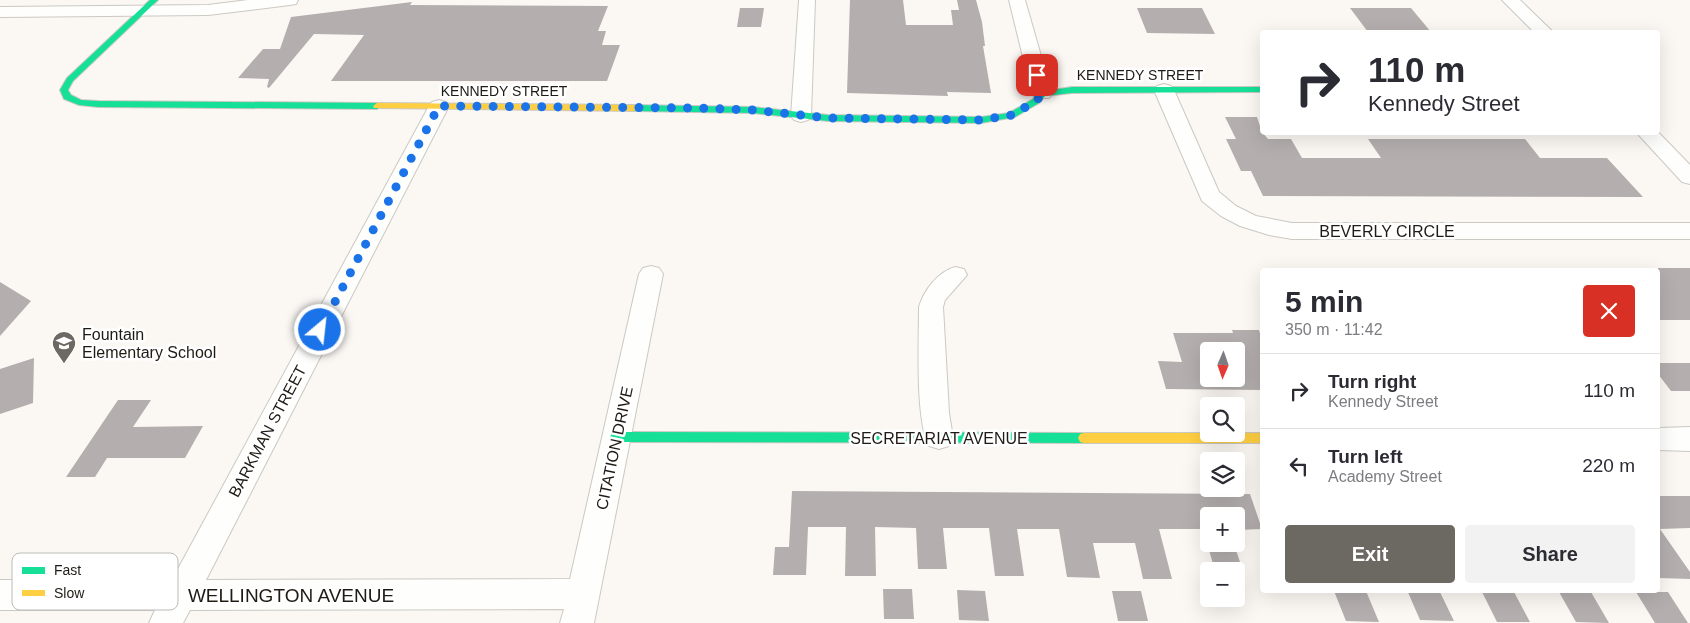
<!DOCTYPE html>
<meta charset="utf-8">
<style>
:root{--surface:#fff;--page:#f2f2f3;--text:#2b2b33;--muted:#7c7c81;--line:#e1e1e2;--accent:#6c6862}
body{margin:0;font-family:Arial,sans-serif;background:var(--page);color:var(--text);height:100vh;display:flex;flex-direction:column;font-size:19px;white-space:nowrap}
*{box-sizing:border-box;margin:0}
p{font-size:16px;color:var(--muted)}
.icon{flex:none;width:28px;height:28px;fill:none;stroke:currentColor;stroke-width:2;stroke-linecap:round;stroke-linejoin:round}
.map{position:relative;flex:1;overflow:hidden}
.drawer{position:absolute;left:1260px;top:268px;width:400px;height:325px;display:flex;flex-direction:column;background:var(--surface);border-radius:5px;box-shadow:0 5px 20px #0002}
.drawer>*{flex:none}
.banner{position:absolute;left:1260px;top:30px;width:400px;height:105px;border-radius:5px;box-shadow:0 5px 20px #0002;background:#fff;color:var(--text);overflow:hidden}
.needle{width:32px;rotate:182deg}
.tools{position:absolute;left:1200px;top:342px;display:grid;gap:10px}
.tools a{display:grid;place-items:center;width:45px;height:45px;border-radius:5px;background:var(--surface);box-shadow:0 5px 20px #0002;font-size:25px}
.pin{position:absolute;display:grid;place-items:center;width:42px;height:42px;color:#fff;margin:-21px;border-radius:10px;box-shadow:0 2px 8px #0006}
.me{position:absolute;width:55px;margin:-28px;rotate:28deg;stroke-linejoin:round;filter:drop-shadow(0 0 4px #0008)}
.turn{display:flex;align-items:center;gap:18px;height:105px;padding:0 25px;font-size:22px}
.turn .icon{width:65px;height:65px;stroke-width:2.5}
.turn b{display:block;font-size:35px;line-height:42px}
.round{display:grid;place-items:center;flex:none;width:52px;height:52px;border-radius:5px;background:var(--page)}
.overview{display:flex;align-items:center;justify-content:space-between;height:85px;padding:0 25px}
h1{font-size:30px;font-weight:800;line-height:38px}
.button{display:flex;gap:10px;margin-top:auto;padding:10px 25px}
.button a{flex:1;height:58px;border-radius:5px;background:var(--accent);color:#fff;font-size:20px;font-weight:800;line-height:58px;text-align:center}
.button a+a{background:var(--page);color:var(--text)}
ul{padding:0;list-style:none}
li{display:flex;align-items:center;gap:15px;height:75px;padding:0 25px;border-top:1px solid var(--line)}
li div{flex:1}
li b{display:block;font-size:19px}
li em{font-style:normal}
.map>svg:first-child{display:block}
</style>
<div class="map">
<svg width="1690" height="623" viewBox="0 0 1690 623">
<rect width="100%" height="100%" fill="#fbf8f4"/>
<path fill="#b4aeae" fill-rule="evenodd" d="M850,0H903L906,25H953L951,10H959L957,0H976L982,22L985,46H983L991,93L947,92L948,96L847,93Z
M412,2L410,5L608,6L598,31H606L602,45H620L607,81H331L364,35L314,34L269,88L267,87L269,79L238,78L263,49H280L291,17Z
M740,8H764L761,27H737Z
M1137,8H1202L1215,34L1147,33Z
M1350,8H1411L1431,32H1368Z
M1225,117H1257L1262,132L1268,139H1291L1302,158H1381L1368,139H1525L1540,158H1607L1643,197L1263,196L1251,171H1241L1226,139H1236Z
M1658,268H1690V320H1658Z
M0,282L31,301L0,336Z
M1232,330H1259L1262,340V390L1166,389L1158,361L1182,362L1173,333H1233ZM1209,351H1236V379H1209Z
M34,358L33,403L0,414V369Z
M1658,363H1690V391H1671L1658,374Z
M118,400H151L133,427L203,426L185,458H107L95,477H66Z
M792,491L1250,494L1262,529L1236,530V516H1209V544H1234L1243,571H1215L1203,529H1159L1172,579H1143L1135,543H1093L1100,578L1067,577L1059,529H1017L1024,576H995L989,528H943L947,569H918L916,528L875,527L876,576H845L846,527H808L806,575H773L775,547H789Z
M1658,496H1690V528L1660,529L1690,572V579L1658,578Z
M883,589H912L914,619H884Z
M957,590L985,591L989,621L959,620Z
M1407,590H1439L1454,621L1420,620Z
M1112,591H1141L1148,621H1118Z
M1334,591H1366L1379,622L1346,621Z
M1482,592H1514L1530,622H1497Z
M1559,592H1591L1609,623L1576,622Z
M1636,592H1668L1688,623H1655Z"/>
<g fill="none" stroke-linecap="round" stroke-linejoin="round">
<g stroke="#ccc8c2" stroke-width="2">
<path id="street" d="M248,0H298L296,4L290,5L208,15L0,17V7L208,5Z
M799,0H815L811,116L808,120L801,122L794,120L791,116Z
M1009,0H1025L1052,94L1049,98H1035L1032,94Z
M1502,0H1520L1553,32H1534Z
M1164,84L1171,86L1174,90L1219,192L1236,206L1256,216L1292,223H1690V239H1292L1269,235L1240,226L1221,216L1202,201L1154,90L1157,86Z
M439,100L446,102L449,106L206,580L570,579L639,274L643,268L651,266L659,268L663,274L594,623H560L564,609L190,610L183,623H149L155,610H0V580H172L429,106L432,102Z
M1636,132H1658L1690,165V184L1682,182Z
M955,267L964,269L967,275L945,300L943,307L949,413L953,438L949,446L939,449L929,446C915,419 919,341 919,307C924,290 938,272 955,267Z
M1690,427V451L1658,450V428Z"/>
</g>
<g stroke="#ccc8c2" stroke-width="2">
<path id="fast" d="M150,0H158L73,81L68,90L71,95L81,100L98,101L377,103L381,106L377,109L98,107L79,105L64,99L60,90L67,78Z
M1072,87H1262V92L1072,93L1045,96L1039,103L1015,117L981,123L828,121L753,113L634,111L630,108L634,105L753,107L828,115L981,117L1009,113L1033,99L1039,92Z
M616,432L1084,433L1088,434L1090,438L1088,442L1084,443L616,442L612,441L610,437L612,433Z"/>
</g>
<g stroke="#ccc8c2" stroke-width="2">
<path id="slow" d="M377,103L634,105L638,108L634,111L374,108L373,106Z
M1084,433H1262V443H1084L1080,442L1078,438L1080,434Z"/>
</g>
<use href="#street" fill="#fefefd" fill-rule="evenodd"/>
<use href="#fast" fill="#16e098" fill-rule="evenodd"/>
<use href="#slow" fill="#ffcf43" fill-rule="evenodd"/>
</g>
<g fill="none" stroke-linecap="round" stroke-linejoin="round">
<path stroke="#1a73e8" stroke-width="9" stroke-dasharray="0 16.2" d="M320,330L439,106L695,108L753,110L828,118L981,120L1012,115L1036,101L1042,94L1037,75"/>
</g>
<defs>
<g id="school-pin" transform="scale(1.25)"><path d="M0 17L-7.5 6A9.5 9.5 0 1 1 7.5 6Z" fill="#6c6862" stroke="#fff"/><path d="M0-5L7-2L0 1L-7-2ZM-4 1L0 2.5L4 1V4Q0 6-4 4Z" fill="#fff"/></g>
</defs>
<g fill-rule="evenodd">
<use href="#school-pin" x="64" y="343"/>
</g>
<g text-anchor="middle" stroke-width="5" stroke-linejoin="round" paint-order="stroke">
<g font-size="14" fill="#1f1b14" stroke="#fff">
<text x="1140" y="80">KENNEDY STREET</text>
<text x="504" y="96">KENNEDY STREET</text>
</g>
<g font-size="16" fill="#1f1b14" stroke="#fff">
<text x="1387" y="237">BEVERLY CIRCLE</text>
<text transform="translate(267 431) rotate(-62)" y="6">BARKMAN STREET</text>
<text x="939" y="444">SECRETARIAT AVENUE</text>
<text transform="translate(614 448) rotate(-78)" y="6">CITATION DRIVE</text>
</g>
<g font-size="16" fill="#1f1b14" stroke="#fff" text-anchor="start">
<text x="82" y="340">Fountain<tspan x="82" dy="18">Elementary School</tspan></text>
</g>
<g font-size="19" fill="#1f1b14" stroke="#fff">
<text x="291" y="602">WELLINGTON AVENUE</text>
</g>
</g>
<rect x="12" y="553" width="166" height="57" rx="8" fill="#fff" stroke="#bcbbb8" stroke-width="1"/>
<rect x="22" y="567" width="23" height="7" fill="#16e098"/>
<rect x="22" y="590" width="23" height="6" fill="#ffcf43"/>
<g font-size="14" fill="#1f1b14">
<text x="54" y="575">Fast</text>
<text x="54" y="598">Slow</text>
</g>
</svg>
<div class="tools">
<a><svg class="needle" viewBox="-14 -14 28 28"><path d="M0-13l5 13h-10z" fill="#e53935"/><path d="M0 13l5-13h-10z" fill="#7c7c81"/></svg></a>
<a><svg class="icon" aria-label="search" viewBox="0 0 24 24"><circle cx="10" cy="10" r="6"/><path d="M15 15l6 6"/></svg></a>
<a><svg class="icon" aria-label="layers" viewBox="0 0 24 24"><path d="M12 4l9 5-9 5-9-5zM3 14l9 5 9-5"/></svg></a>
<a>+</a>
<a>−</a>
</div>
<div class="pin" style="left:1037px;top:75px;background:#d93025"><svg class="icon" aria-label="arrive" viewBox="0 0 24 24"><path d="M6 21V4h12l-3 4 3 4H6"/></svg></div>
<svg class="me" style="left:320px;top:330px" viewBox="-20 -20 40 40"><circle r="17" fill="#1a73e8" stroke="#fff" stroke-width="3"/><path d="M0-11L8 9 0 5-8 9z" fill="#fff"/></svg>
<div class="banner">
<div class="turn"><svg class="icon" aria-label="right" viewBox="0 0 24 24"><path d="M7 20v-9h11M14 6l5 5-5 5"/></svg><div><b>110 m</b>Kennedy Street</div></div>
</div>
<section class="drawer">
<div class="overview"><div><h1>5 min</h1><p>350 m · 11:42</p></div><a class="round" style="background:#d93025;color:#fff"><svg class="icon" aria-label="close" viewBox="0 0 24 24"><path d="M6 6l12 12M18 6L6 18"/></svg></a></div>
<ul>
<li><svg class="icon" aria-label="right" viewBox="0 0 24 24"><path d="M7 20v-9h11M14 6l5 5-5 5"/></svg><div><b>Turn right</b><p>Kennedy Street</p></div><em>110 m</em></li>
<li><svg class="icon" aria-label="left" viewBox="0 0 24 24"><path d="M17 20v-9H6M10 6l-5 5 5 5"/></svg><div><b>Turn left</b><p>Academy Street</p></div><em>220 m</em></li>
</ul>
<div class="button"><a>Exit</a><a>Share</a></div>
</section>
</div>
